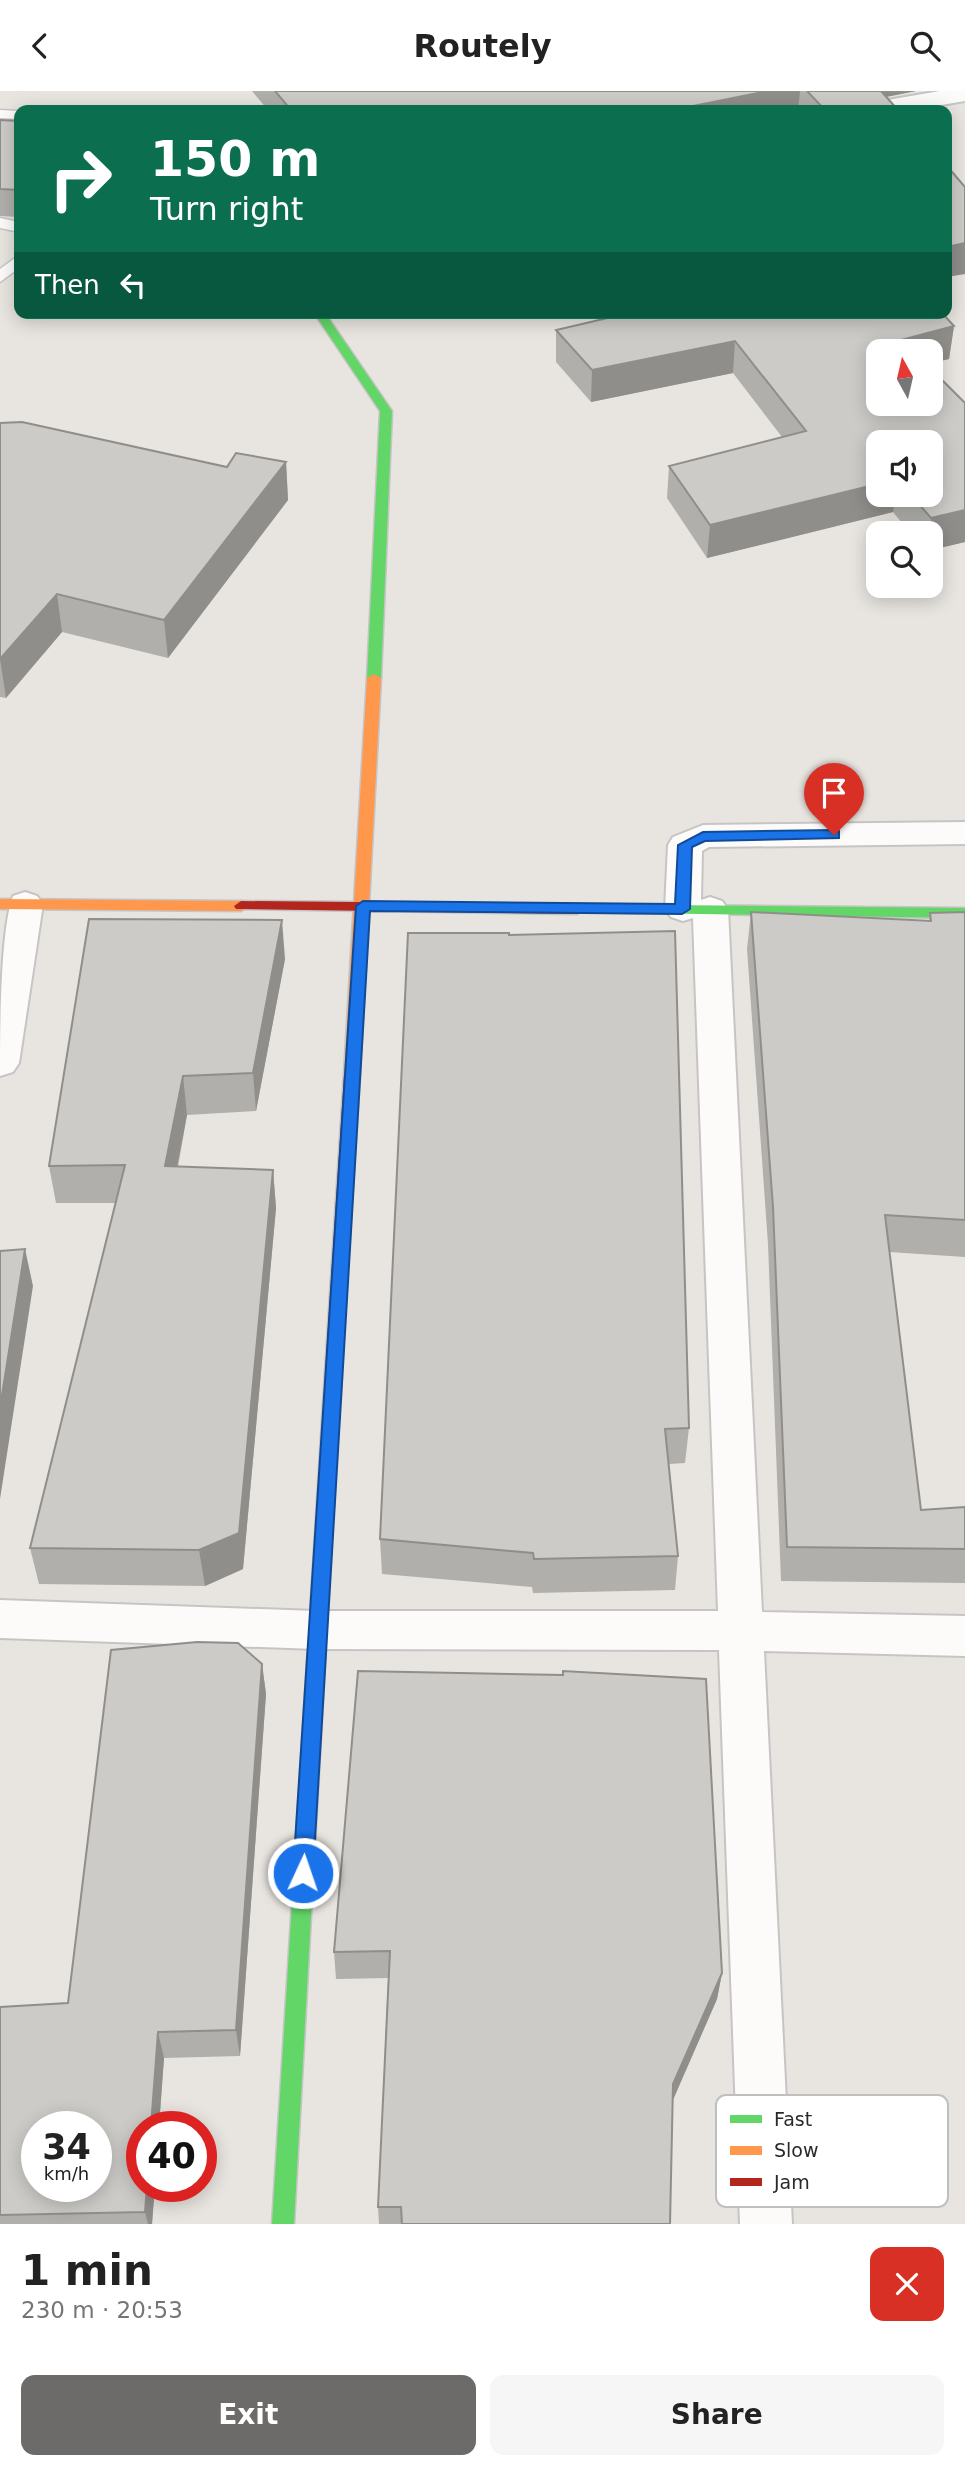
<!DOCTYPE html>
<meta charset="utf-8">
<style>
:root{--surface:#fff;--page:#f6f6f6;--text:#222;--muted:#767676;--accent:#6c6b6a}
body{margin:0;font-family:"DejaVu Sans",sans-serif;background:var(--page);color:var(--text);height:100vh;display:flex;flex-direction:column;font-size:26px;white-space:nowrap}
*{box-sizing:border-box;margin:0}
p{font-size:23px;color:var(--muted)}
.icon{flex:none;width:38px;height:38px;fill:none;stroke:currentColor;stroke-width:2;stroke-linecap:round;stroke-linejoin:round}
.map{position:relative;height:2133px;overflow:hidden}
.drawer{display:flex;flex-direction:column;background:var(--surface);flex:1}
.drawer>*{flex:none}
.guide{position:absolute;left:14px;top:14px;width:938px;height:214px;border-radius:14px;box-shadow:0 4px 18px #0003;background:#0b6e4f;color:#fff;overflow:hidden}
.needle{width:46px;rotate:352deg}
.tools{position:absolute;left:866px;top:248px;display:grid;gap:14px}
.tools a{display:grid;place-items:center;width:77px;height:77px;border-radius:14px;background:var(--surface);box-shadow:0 4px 18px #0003;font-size:35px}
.speed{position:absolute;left:21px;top:2020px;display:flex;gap:14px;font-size:35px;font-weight:700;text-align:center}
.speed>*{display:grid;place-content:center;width:91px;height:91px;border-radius:50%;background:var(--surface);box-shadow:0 4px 18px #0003;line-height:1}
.speed small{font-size:18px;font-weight:400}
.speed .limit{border:10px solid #d22;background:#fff;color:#111}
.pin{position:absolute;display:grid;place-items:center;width:60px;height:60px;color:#fff;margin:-72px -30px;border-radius:50% 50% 50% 0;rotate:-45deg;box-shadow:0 0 7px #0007}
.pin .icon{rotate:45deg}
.me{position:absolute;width:77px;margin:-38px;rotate:3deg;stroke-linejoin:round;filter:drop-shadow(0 0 5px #0008)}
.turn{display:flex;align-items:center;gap:24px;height:147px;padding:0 21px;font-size:32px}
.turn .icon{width:91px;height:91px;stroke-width:2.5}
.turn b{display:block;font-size:49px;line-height:60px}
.then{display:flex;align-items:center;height:66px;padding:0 21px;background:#0003;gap:14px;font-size:26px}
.round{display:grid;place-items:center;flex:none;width:74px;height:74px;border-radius:14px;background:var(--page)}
.head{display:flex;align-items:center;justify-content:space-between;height:119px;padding:0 21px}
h1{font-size:42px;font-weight:600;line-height:52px}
.primary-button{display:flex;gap:14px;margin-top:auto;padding:14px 21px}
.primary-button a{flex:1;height:80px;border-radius:14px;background:var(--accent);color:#fff;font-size:28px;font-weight:600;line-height:80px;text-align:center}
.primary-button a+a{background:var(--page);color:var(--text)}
header{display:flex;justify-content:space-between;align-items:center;height:91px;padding:0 21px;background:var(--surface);font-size:32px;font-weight:600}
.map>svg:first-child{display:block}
</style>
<header><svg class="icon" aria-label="back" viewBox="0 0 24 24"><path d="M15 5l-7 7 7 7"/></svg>Routely<svg class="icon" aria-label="search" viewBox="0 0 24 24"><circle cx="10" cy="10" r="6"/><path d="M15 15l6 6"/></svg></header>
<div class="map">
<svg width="965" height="2133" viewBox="0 0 965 2133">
<rect width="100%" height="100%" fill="#e8e5e0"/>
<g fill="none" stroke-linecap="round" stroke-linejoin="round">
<g stroke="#c6c4c5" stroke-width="3">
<path id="lane" d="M0,19L19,20V28L0,27Z
M0,127L19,131V141L0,137Z
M19,164V177L0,191V178Z"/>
</g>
<g stroke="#c6c4c5" stroke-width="4">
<path id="street" d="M940,0H965V10L912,19H858L861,14L870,12Z
M965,731V753L709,756L702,760L701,809L710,806L722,810L728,818L762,1521L965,1525V1565L764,1560L792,2133H740L719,1559L316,1558L0,1547V1509L316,1520H718L693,827L683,830L671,826L665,818L668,754L673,746L703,734Z
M25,801L37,805L43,813L19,972L13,981L0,985C0,942 0,840 13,805Z"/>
</g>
<g stroke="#c6c4c5" stroke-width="3">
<path id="fast" d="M314,222H325L392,320L381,587L374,591L367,587L380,320Z
M577,813L965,817V827L572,821L570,818Z
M333,1275L339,1277L341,1282L294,2133H272L325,1282L327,1277Z"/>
</g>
<g stroke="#c6c4c5" stroke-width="3">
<path id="slow" d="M374,583L381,587L360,984L352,990L344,984L367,587Z
M0,808L241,810L248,815L241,820L0,818Z"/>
</g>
<g stroke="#c6c4c5" stroke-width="3">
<path id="jam" d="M241,810L577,813L584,818L577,823L236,818L234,815Z
M352,978L360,984L341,1282L339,1287L333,1289L327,1287L325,1282L344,984Z"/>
</g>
<use href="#lane" fill="#fcfbfa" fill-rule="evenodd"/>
<use href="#street" fill="#fcfbfa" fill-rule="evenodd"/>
<use href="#fast" fill="#63d668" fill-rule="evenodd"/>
<use href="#slow" fill="#ff974d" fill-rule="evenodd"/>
<use href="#jam" fill="#b3261e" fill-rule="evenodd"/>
</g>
<path fill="#b0afab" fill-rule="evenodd" d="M252,0H916L886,6L898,19H268Z
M0,29L19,30V126L0,125Z
M629,222H942L954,235L949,268L931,272V261H878V313H931V278L965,312V451L931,459V443H911L893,421L707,467L667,407L669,375L782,346L733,282L591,311L556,271V239ZM878,352H931V404H878Z
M0,332L227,376L286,371L288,409L168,567L62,541L6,607L0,606Z
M751,821L929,830L930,822L965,821V1166L889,1161L921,1419L965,1416V1492L781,1490L768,1153L747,858Z
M509,844L689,1337L685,1372L669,1373L678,1465L675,1499L533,1502L532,1496L382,1483L380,1448Z
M285,868L256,1020L187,1024L178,1076L273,1079L276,1117L243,1478L205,1495L39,1493L30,1457L116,1112H56L49,1075Z
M262,1573L266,1603L240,1965L164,1967L152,2133H0V1916L68,1912Z
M358,1580L722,1882L717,1908L672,2011L670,2133H379L378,2116L388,1887L336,1888L334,1861Z"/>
<path fill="#908e8b" d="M768,0H800L798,19H673Z
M858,0H916L860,11Z
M965,152V183L947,186V156Z
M954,235L949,268L931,272V261H900L901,249Z
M735,250L733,282L591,311L592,279Z
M286,371L288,409L168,567L164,529Z
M878,393V404H896L893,421L707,467L710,434Z
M965,419V451L931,459V443H929L931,427Z
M57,503L62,541L6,607L0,568Z
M282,829L285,868L256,1020L253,982Z
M183,985L187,1024L170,1113L165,1075Z
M273,1079L276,1117L243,1478L205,1495L199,1459Z
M25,1158L33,1195L0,1408V1317Z
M262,1573L266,1603L240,1965L236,1939Z
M722,1882L717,1908L669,2018L673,1993Z
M158,1941L164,1967L159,2035H151Z
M147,2095H155L152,2133H148L145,2121Z"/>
<path fill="#cdcbc7" stroke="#908e8b" stroke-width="2" fill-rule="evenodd" d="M275,0H768L673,19H291Z
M807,0H881L898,19H825Z
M0,29L19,30V99L0,98Z
M947,75L965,96V152L947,156Z
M629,222H942L954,235L901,249L913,261H878V313H931V278L965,312V419L931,427L911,404H931V352H878V393L710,434L669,375L806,340L735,250L592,279L556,239Z
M22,331L227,376L236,362L286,371L164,529L57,503L0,568V332Z
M751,821L931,830L930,822L965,821V1129L885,1124L921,1419L965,1416V1458L787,1456L773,1116Z
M89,828L282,829L253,982L183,985L165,1075L273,1079L239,1442L199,1459L30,1457L125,1074L49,1075Z
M675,840L689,1337L665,1338L678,1465L534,1468L533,1462L380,1448L408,842H509V844Z
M25,1158L0,1317V1160Z
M197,1551L238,1552L262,1573L236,1939L158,1941L151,2035H142V2095H147L145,2121L0,2124V1916L68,1912L111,1559ZM37,2035H96V2095H37Z
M358,1580L563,1584V1580L706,1588L722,1882L673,1993L670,2133H402L401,2116H378L390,1860L334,1861Z"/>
<path fill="#1a73e8" stroke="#114b97" stroke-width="2" d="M834,739L839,740V747L705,750L692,756L690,818L682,823L370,820L313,1782L310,1789L303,1791L296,1789L293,1782L356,815L363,810L675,813L678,754L703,741Z"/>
<rect x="716" y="2004" width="232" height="112" rx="10" fill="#fff" stroke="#bfbfbf" stroke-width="2"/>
<rect x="730" y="2024" width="32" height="8" fill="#63d668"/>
<rect x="730" y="2055" width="32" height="9" fill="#ff974d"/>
<rect x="730" y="2087" width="32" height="8" fill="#b3261e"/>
<g font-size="19" fill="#2a2a2a">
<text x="774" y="2035">Fast</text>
<text x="774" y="2066">Slow</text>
<text x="774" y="2098">Jam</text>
</g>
</svg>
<div class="tools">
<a><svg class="needle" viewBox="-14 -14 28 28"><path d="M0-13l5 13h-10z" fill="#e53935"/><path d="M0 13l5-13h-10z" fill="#767676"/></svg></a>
<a><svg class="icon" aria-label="sound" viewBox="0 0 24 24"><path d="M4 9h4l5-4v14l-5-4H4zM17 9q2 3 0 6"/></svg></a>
<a><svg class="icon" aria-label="search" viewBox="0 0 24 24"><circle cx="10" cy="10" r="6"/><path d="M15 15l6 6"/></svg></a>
</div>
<div class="speed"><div>34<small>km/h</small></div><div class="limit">40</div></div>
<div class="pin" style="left:834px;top:744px;background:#d93025"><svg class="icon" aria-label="arrive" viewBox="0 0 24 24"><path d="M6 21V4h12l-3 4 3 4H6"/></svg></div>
<svg class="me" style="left:303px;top:1782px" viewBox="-20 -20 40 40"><circle r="17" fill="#1a73e8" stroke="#fff" stroke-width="3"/><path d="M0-11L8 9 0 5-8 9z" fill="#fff"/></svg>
<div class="guide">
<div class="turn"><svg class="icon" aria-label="right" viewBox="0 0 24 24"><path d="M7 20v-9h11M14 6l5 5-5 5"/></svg><div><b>150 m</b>Turn right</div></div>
<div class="then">Then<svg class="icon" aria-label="left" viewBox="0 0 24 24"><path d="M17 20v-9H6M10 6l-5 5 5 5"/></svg></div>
</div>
</div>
<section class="drawer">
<div class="head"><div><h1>1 min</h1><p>230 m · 20:53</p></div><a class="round" style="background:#d93025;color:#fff"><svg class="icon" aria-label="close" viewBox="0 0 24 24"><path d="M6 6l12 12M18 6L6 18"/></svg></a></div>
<div class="primary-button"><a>Exit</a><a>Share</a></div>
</section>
